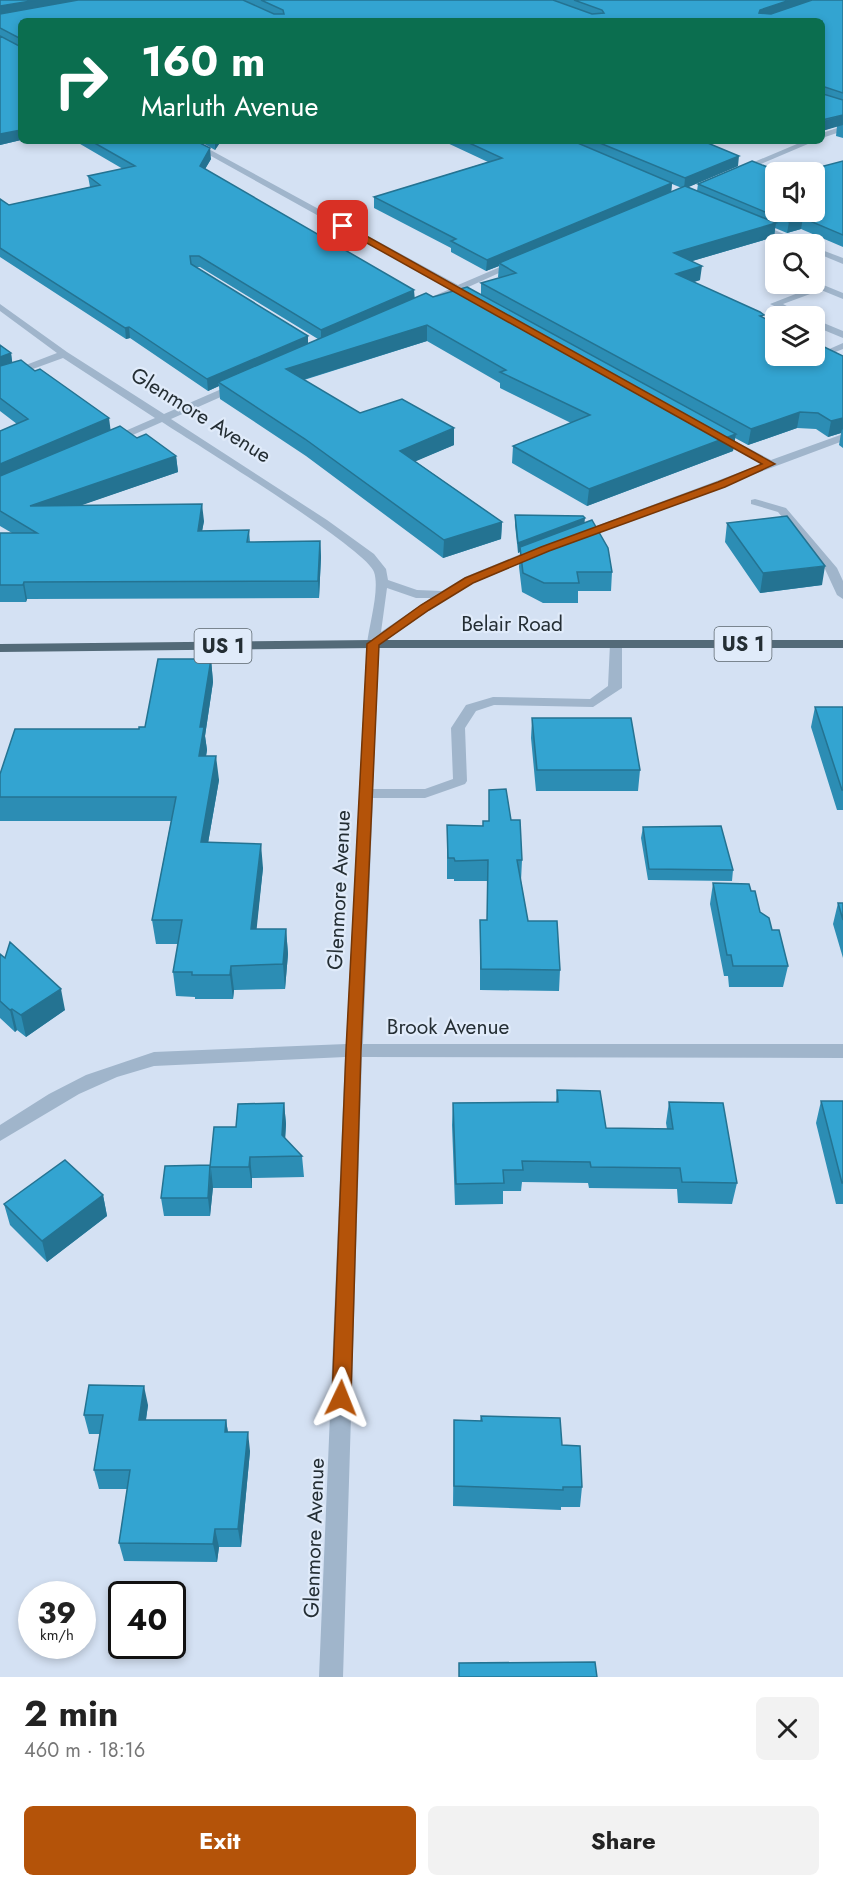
<!DOCTYPE html>
<meta charset="utf-8">
<style>
:root{--surface:#fff;--page:#f2f2f2;--text:#222;--muted:#767676;--accent:#b45309}
body{margin:0;font-family:Jost,sans-serif;background:var(--page);color:var(--text);height:100vh;display:flex;flex-direction:column;font-size:22px;white-space:nowrap}
*{box-sizing:border-box;margin:0}
p{font-size:20px;color:var(--muted)}
.icon{flex:none;width:33px;height:33px;fill:none;stroke:currentColor;stroke-width:2;stroke-linecap:round;stroke-linejoin:round}
.map{position:relative;height:1677px;overflow:hidden}
.sheet{display:flex;flex-direction:column;background:var(--surface);flex:1}
.sheet>*{flex:none}
.hud{position:absolute;left:18px;top:18px;width:807px;height:126px;border-radius:9px;box-shadow:0 3px 9px #0003;background:#0b6e4f;color:#fff;overflow:hidden}
.fabs{position:absolute;left:765px;top:162px;display:grid;gap:12px}
.fabs a{display:grid;place-items:center;width:60px;height:60px;border-radius:9px;background:var(--surface);box-shadow:0 3px 9px #0003;font-size:30px}
.speed{position:absolute;left:18px;top:1581px;display:flex;gap:12px;font-size:30px;font-weight:700;text-align:center}
.speed>*{display:grid;place-content:center;width:78px;height:78px;border-radius:50%;background:var(--surface);box-shadow:0 3px 9px #0003;line-height:1}
.speed small{font-size:15px;font-weight:400}
.speed .limit{border:3px solid #111;border-radius:9px;background:#fff;color:#111}
.pin{position:absolute;display:grid;place-items:center;width:51px;height:51px;color:#fff;margin:-26px;border-radius:12px;box-shadow:0 3px 9px #0006}
.me{position:absolute;width:66px;margin:-33px;rotate:2deg;stroke-linejoin:round;filter:drop-shadow(0 0 4px #0008)}
.turn{display:flex;align-items:center;gap:21px;height:126px;padding:0 24px;font-size:27px}
.turn .icon{width:78px;height:78px;stroke-width:2.5}
.turn b{display:block;font-size:42px;line-height:51px}
.round{display:grid;place-items:center;flex:none;width:63px;height:63px;border-radius:9px;background:var(--page)}
.summary{display:flex;align-items:center;justify-content:space-between;height:102px;padding:0 24px}
h1{font-size:36px;font-weight:700;line-height:45px}
.button{display:flex;gap:12px;margin-top:auto;padding:12px 24px}
.button a{flex:1;height:69px;border-radius:9px;background:var(--accent);color:#fff;font-size:24px;font-weight:700;line-height:69px;text-align:center}
.button a+a{background:var(--page);color:var(--text)}
.map>svg:first-child{display:block}
</style>
<div class="map">
<svg width="843" height="1677" viewBox="0 0 843 1677">
<rect width="100%" height="100%" fill="#d4e1f3"/>
<g fill="none" stroke-linecap="round" stroke-linejoin="round">
<path fill="#a0b5cb" fill-rule="evenodd" d="M843,126V131L822,138V133Z
M184,141H194L458,285L514,261L521,263L464,289V293C452,294 441,303 429,302V298L450,289Z
M804,141H815L742,172L735,170Z
M755,224H761L807,244H797L755,228Z
M814,247L843,258V264L814,252Z
M821,284L843,293V299L821,290L783,304L806,316H795L770,304Z
M0,304L67,352L164,414L233,384H241V388L171,419L327,520L374,554L386,569L388,580L417,590L442,591L465,577L533,549H541V555L473,583L429,610L379,645L373,789H425L453,779L451,728L466,705L493,697L590,699L608,686L610,644L616,640L622,644V688L593,707L494,705L476,711L465,728L467,781L465,784L425,798H373L363,1044H843V1058L362,1057L343,1677H319L345,1057L154,1066L117,1077L79,1094L0,1141V1125L49,1094L86,1075L154,1052L346,1044L367,644C369,625 380,589 374,572C368,550 193,442 162,422L117,442H109V438L155,418L63,358L0,381V375L57,353L0,311ZM387,588L416,598H431L381,632Z
M814,319L843,331V338L814,326Z
M843,343V349L823,357L818,354Z
M718,432L771,460L843,434V441L583,538H575V534L762,464L714,437L713,435Z
M755,499L786,508L837,568L843,581V599L837,595L825,569L778,512L751,504V500Z"/>
<path fill="#536a78" fill-rule="evenodd" d="M373,640H843V648H373L0,652V644Z"/>
</g>
<path fill="#2c8db4" fill-rule="evenodd" d="M0,0H843V138L836,136L837,126L822,131V21H21V140L0,145Z
M75,141H196L211,159L205,169L415,298L481,294V283L500,278L498,277L499,266L486,271L451,252V248L374,208V197L488,162L443,141H703L738,166L688,187L697,191L698,184L776,212L843,161V247L801,229L787,233L775,228L774,237L692,261L700,280L694,282L764,318L843,356V448L839,445L841,433L828,437L816,429L797,428L748,445L735,438L733,451L587,506L512,463L513,446L571,423L500,388V383L427,341L304,380L360,413L454,445L415,461L502,522L501,539L443,558L306,456L220,399L219,386L208,391L130,338L126,339L0,257V199L9,205L90,187L88,176L123,169ZM672,184L682,188L671,192ZM196,267H200L318,339L308,344Z
M199,141H221L215,150Z
M0,345L11,353L12,363L110,430L137,438L176,456L178,472L81,505L204,521L202,531L249,530L250,542L320,541L321,557L319,598L27,599L26,602H0V533H12L0,526V431L17,424L0,411Z
M515,515L584,523L612,572L611,591H578V603H543L522,592L519,567L520,552L518,553L515,525Z
M727,523L822,585L760,593L725,542Z
M211,659L213,682L205,736L207,750L206,756L219,780L208,843L263,868L256,929H286L288,954L285,989L234,990L233,999H195V997L176,996L173,972L178,944H156L152,920L171,821H0V774L145,727Z
M815,707H843V810H837L811,727Z
M532,718L640,770L638,791H536L531,738Z
M511,820L522,860L521,881L528,921L560,970L559,991L480,990V920H487V881H454V879H447V825L483,826Z
M643,827L733,870L732,881L648,880L641,838Z
M713,883L751,891L760,912L772,930L788,966L783,987H729L728,976H724L710,904Z
M838,903H843V958L833,924Z
M0,954L65,1010L26,1037L17,1030L15,1032L0,1018Z
M557,1090L606,1128L667,1129L666,1123L669,1102L737,1183L732,1204L678,1203L677,1189L589,1188L588,1183L522,1182L521,1191H503V1204L455,1205L452,1125L453,1103L556,1102Z
M821,1101H843V1204H836L816,1123Z
M284,1103L286,1124L285,1139L302,1156L304,1177L252,1178V1188H213V1187L210,1216H164L161,1198L210,1165L236,1127Z
M103,1195L107,1216L47,1262L10,1225L4,1204Z
M148,1405L146,1420H226L228,1432L250,1451L241,1547H219L217,1562L124,1561L119,1543L127,1489H99L94,1470L100,1434H89L84,1415Z
M481,1416L562,1445L582,1487L580,1507H561V1510L453,1506L454,1420L480,1421Z"/>
<path fill="#247392" d="M37,0H86L0,15V6Z
M790,0H812L759,19V13L760,10Z
M843,115V125L822,131L823,121Z
M21,130V140L0,145V134Z
M215,141H221L215,150Z
M210,148L211,159L201,176L200,166Z
M739,156L738,166L684,189L685,178Z
M672,183L671,194L499,263V266L486,271L487,260Z
M803,218L801,229L787,233L789,222Z
M776,223L774,237L672,267L674,253Z
M702,266L700,280L674,288L676,274Z
M414,290L415,301L321,341V330Z
M427,325V341L286,385V369Z
M129,327L130,338L126,339L125,328Z
M308,336V348L218,382L219,386L208,391L207,379Z
M11,353L13,368L0,373V357Z
M800,412L797,428L748,445L751,429Z
M109,418L111,433L0,482V464Z
M843,418V430L842,429L841,433L828,437L831,421Z
M454,428V445L400,468V451Z
M736,434L733,451L587,506L589,489Z
M176,456L178,472L33,522L30,506Z
M202,504L204,521L199,547L198,531Z
M585,518L584,528L520,547V552L518,553V543Z
M502,522L501,539L443,558L444,540Z
M320,541L321,557L319,598L318,581Z
M825,566L822,585L760,593L763,573Z
M24,582L27,599L26,602L23,585Z
M211,659L213,682L205,736L207,750L202,780L199,756L200,727Z
M216,756L219,780L204,866L201,842Z
M261,844L263,868L254,954L251,929Z
M286,929L288,954L285,989L283,964Z
M231,966L234,990L233,999L230,975Z
M61,989L65,1010L26,1037L21,1015Z
M12,1009L17,1030L15,1032L10,1010Z
M284,1103L286,1124L284,1157L282,1135Z
M250,1157L252,1178V1188L249,1167Z
M211,1169L213,1187L210,1216L208,1198Z
M103,1195L107,1216L47,1262L42,1241Z
M144,1386L148,1405L143,1439L139,1420Z
M226,1420L229,1440L225,1432Z
M248,1432L250,1451L241,1547L238,1529Z
M215,1529L219,1547L217,1562L213,1544Z"/>
<path fill="#33a4d1" stroke="#247392" stroke-width="1.5" d="M0,0H37L0,6Z
M78,0H243L274,14H284L283,10L261,0H553L592,14L604,13L602,10L574,0H790L760,10L759,13L771,14L812,0H843V93L822,86L823,94L843,100V115L822,120V21H21V39L0,28V14Z
M0,36L19,46L21,45V130L0,134Z
M91,141H196L210,148L200,166L414,290L321,330L199,256H190L191,264L308,336L207,379L129,327L125,328L0,248V199L9,205L100,185L88,176L135,166Z
M465,141H573L672,183L487,260L451,241L456,239L374,197L502,158Z
M595,141H703L739,156L685,178Z
M752,161L780,172H776V212H814V172H801L843,161V235L803,218L789,222L698,184Z
M685,186L776,223L674,253L702,266L676,274L760,312L764,315L760,316L776,324V356H814V342L843,356V418L831,421L818,413L800,412L751,429L481,283L516,273L499,263Z
M467,287L736,434L589,489L513,446L590,415L500,372L506,370L427,325L286,369L360,413L402,399L454,428L400,451L502,522L444,540L305,439L218,382L426,293L433,297Z
M0,345L11,353L0,357Z
M21,360L35,371L40,369L109,418L0,464V431L28,419L0,398V366Z
M120,426L137,438L146,434L176,456L30,506L202,504L198,531L249,530L247,542L320,541L318,581L24,582L23,585H0V533H37L0,511V476Z
M515,515L583,516L585,518L518,543Z
M787,516L825,566L763,573L727,523Z
M592,520L608,548L612,572H577L579,583H544L523,573L520,547Z
M158,659H211L200,727H204L199,756H216L201,842L261,844L251,929H286L283,964L231,966L230,975H192V972H173L182,920H152L176,797H0V774L15,729H139V727H145Z
M815,707H843V790H842Z
M532,718H631L640,770H537Z
M506,789L511,820H520L522,860H517L528,921H557L560,970L481,969L480,920H487L488,860L455,861L454,858H448L447,825L483,826V821H489V790Z
M721,826L733,870L649,869L643,827Z
M713,883L749,884L751,891H755L760,912L769,918L772,930H779L788,966H733L731,955H727Z
M838,903H843V920Z
M10,942L61,989L21,1015L12,1009L10,1010L0,1001V954L5,958Z
M557,1090L600,1091L606,1128L673,1129L669,1102L723,1103L737,1183L682,1182L680,1168L591,1167L590,1162L522,1161L523,1170H503L504,1183L456,1184L453,1103L558,1102Z
M821,1101H843V1183H842Z
M284,1103L282,1135L302,1156L250,1157L249,1167H210L214,1127H236L238,1104Z
M65,1160L103,1195L42,1241L4,1204Z
M210,1165L208,1198H161L165,1166Z
M89,1385L144,1386L139,1420H226L225,1432H248L238,1529H215L213,1544L119,1543L130,1470H94L103,1415H84Z
M481,1416L560,1418L562,1445L580,1446L582,1487H563V1490L454,1486V1420L482,1421Z
M595,1662L597,1677H459V1663Z"/>
<path fill="#b45309" stroke="#753606" stroke-width="1.5" d="M340,224H345L775,464L725,487L549,551L473,583L429,610L379,645L361,1050L351,1398L348,1404L341,1407L335,1404L332,1398L346,1050L367,644L421,605L465,578L541,547L718,482L762,464L340,228Z"/>
<g text-anchor="middle" stroke-width="4.5" stroke-linejoin="round" paint-order="stroke">
<g fill="#e0ebfa" stroke="#5c676f" stroke-width="1.5">
<rect x="714.5" y="627" width="57" height="34" rx="4.5"/>
<rect x="194.5" y="629" width="57" height="34" rx="4.5"/>
</g>
<g font-size="20" font-weight="bold" fill="#242e34">
<text x="743" y="651">US 1</text>
<text x="223" y="653">US 1</text>
</g>
<g font-size="21" fill="#242e34" stroke="#e0ebfa">
<text transform="translate(201 415) rotate(32)" y="7">Glenmore Avenue</text>
<text x="512" y="631">Belair Road</text>
<text transform="translate(339 890) rotate(-87)" y="7">Glenmore Avenue</text>
<text x="448" y="1034">Brook Avenue</text>
<text transform="translate(314 1538) rotate(-88)" y="7">Glenmore Avenue</text>
</g>
</g>
</svg>
<div class="fabs">
<a><svg class="icon" aria-label="sound" viewBox="0 0 24 24"><path d="M4 9h4l5-4v14l-5-4H4zM17 9q2 3 0 6"/></svg></a>
<a><svg class="icon" aria-label="search" viewBox="0 0 24 24"><circle cx="10" cy="10" r="6"/><path d="M15 15l6 6"/></svg></a>
<a><svg class="icon" aria-label="layers" viewBox="0 0 24 24"><path d="M12 4l9 5-9 5-9-5zM3 14l9 5 9-5"/></svg></a>
</div>
<div class="speed"><div>39<small>km/h</small></div><div class="limit">40</div></div>
<div class="pin" style="left:343px;top:226px;background:#d93025"><svg class="icon" aria-label="arrive" viewBox="0 0 24 24"><path d="M6 21V4h12l-3 4 3 4H6"/></svg></div>
<svg class="me" style="left:341px;top:1398px" viewBox="-20 -20 40 40"><path d="M0-17L14 15 0 8-14 15z" fill="#b45309" stroke="#fff" stroke-width="4"/></svg>
<div class="hud">
<div class="turn"><svg class="icon" aria-label="right" viewBox="0 0 24 24"><path d="M7 20v-9h11M14 6l5 5-5 5"/></svg><div><b>160 m</b>Marluth Avenue</div></div>
</div>
</div>
<section class="sheet">
<div class="summary"><div><h1>2 min</h1><p>460 m · 18:16</p></div><a class="round"><svg class="icon" aria-label="close" viewBox="0 0 24 24"><path d="M6 6l12 12M18 6L6 18"/></svg></a></div>
<div class="button"><a>Exit</a><a>Share</a></div>
</section>
